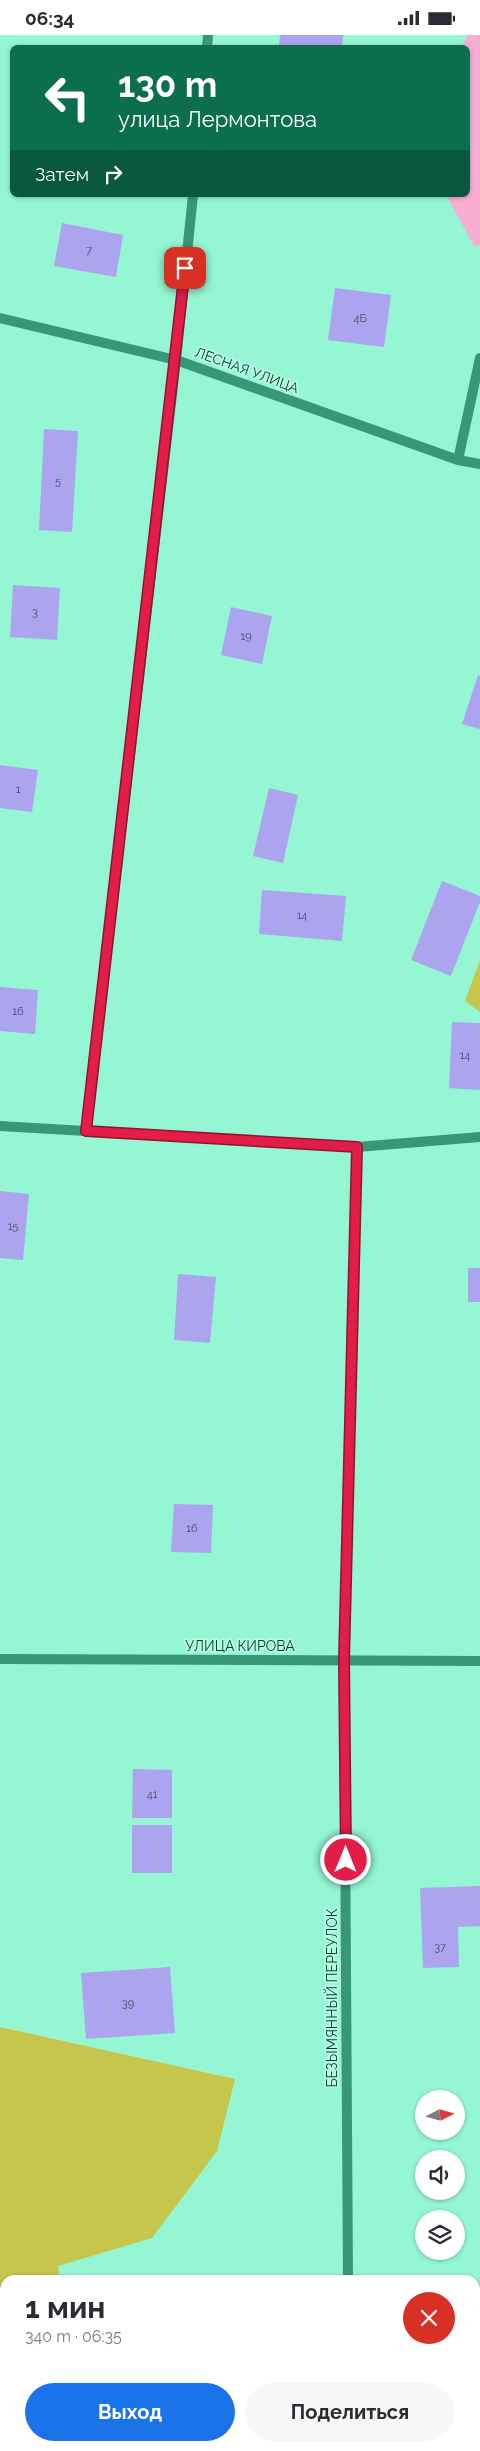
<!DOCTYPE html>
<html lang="ru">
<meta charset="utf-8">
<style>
:root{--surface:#fff;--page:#f7f7f7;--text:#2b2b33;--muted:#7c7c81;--accent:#1a73e8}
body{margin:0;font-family:Raleway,sans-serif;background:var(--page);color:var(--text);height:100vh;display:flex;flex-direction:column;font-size:19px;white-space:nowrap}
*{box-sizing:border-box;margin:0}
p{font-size:16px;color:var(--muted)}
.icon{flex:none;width:28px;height:28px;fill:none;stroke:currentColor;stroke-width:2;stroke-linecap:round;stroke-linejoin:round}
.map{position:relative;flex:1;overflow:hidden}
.side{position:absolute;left:0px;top:2240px;width:480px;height:176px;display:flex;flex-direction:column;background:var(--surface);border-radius:15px 15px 0 0;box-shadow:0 1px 4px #0004}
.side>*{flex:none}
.guide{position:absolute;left:10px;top:10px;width:460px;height:152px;border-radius:8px;box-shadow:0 1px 4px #0004;background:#0b6e4f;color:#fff;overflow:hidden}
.needle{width:32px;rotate:84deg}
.controls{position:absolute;left:415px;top:2055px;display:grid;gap:10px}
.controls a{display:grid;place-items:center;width:50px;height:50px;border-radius:50%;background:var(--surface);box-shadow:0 1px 4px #0004;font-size:25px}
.pin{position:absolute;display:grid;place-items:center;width:42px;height:42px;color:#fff;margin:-21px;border-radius:10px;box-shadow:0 2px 8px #0006}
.me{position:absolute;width:55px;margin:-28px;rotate:0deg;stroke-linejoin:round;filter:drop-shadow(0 0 4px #0008)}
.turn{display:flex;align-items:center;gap:18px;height:105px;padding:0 25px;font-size:22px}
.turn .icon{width:65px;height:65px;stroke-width:2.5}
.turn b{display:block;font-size:35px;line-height:42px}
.then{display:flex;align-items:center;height:48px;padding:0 25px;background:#0003;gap:10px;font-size:19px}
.round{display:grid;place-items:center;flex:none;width:52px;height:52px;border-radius:26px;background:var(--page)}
.overview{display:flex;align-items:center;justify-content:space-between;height:85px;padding:0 25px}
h1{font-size:30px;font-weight:700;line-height:38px}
.action{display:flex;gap:10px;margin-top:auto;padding:10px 25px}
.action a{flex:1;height:58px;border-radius:30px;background:var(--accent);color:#fff;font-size:20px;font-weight:700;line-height:58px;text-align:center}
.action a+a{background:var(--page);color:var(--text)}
.status{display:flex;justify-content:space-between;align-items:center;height:35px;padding:0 25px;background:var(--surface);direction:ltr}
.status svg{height:14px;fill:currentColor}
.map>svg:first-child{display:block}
</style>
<div class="status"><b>06:34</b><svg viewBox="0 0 49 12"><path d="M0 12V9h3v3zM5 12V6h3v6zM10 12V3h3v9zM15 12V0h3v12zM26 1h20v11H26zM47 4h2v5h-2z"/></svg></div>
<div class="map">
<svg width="480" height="2416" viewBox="0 0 480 2416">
<rect width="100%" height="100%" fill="#94f6d2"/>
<path fill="#c6c54c" d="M480,925V977L465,966Z
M0,1992L235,2044L217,2116L152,2203L58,2231L60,2245H5V2369H0Z"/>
<path fill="#f8aed2" d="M468,0H480V211H474L446,160H468V12H461Z"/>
<path fill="#ada4ef" d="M280,0H343L342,12H279Z
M62,188L123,200L116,242L54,231Z
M335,253L391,260L384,312L328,305Z
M44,394L78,396L72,497L39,495Z
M13,550L60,553L57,605L10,602Z
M231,572L272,581L262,629L221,620Z
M478,640L480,641V694L462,689Z
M0,730L38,735L32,777L0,773Z
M269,753L298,760L283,828L253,821Z
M442,846L480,861V867L451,941L411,925Z
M262,855L346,861L342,906L259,899Z
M0,952L38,955L35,999L0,996Z
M452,987L480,988V1055L449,1053Z
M0,1156L29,1159L23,1225L0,1223Z
M468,1233H480V1267H468Z
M178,1239L216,1242L210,1308L174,1305Z
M174,1469L213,1470L211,1518L171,1517Z
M133,1734L172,1735V1783H132Z
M132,1790H172V1838H132Z
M480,1851V1891L458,1892L459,1932L423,1933L420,1853Z
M170,1932L175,1998L86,2004L81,1938Z
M175,2242V2245H148V2244Z
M480,2269V2326H475V2270Z"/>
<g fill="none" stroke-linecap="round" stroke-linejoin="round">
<path stroke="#399779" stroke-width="10" d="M207,12L208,0
M0,283L176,325L458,425L480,429
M458,425L480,323
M0,1091L357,1112L480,1102
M86,1096L176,325L193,160
M0,1624L480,1626
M348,2245L344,1625L357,1112
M349,2411V2416"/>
</g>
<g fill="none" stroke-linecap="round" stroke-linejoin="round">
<g stroke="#92132f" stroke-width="12">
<path id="route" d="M185,233L86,1096L357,1112L344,1625L346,1825"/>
</g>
<use href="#route" stroke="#e11d48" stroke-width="9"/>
</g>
<g text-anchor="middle" stroke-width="4" stroke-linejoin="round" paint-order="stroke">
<g font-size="11" fill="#36545d">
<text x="89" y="219">7</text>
<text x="360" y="287">4Б</text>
<text x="58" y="450">5</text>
<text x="35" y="581">3</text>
<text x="246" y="605">19</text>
<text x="18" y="758">1</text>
<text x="302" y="884">14</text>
<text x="18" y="980">16</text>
<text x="465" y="1024">14</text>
<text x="13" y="1195">15</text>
<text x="192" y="1497">16</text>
<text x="152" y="1763">41</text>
<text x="440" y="1916">37</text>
<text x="128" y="1972">39</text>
</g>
<g font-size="14" fill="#0e392c" stroke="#b3ffe2">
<text transform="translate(247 335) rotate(20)" y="5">ЛЕСНАЯ УЛИЦА</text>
<text x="240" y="1616">УЛИЦА КИРОВА</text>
<text transform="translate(332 1963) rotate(-90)" y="5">БЕЗЫМЯННЫЙ ПЕРЕУЛОК</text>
</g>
</g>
</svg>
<div class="controls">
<a><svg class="needle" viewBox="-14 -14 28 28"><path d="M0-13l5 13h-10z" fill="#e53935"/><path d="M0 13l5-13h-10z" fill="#7c7c81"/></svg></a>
<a><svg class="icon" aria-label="sound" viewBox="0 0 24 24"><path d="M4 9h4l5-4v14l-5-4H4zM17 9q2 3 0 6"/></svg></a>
<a><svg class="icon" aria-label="layers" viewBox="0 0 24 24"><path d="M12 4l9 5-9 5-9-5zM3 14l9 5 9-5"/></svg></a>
</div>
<div class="pin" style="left:185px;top:233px;background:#d93025"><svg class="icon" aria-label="arrive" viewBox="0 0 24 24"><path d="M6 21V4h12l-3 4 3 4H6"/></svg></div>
<svg class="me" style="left:346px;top:1825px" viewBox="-20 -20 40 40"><circle r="17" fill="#e11d48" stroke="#fff" stroke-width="3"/><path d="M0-11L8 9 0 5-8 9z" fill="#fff"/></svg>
<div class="guide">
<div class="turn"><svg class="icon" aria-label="left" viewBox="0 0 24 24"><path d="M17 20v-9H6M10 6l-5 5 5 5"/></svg><div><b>130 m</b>улица Лермонтова</div></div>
<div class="then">Затем<svg class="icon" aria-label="right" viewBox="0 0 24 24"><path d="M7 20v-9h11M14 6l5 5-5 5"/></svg></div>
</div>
<section class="side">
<div class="overview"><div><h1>1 мин</h1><p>340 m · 06:35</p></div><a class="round" style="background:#d93025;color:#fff"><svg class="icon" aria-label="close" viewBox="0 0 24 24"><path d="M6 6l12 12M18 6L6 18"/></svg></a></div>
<div class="action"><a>Выход</a><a>Поделиться</a></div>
</section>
</div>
